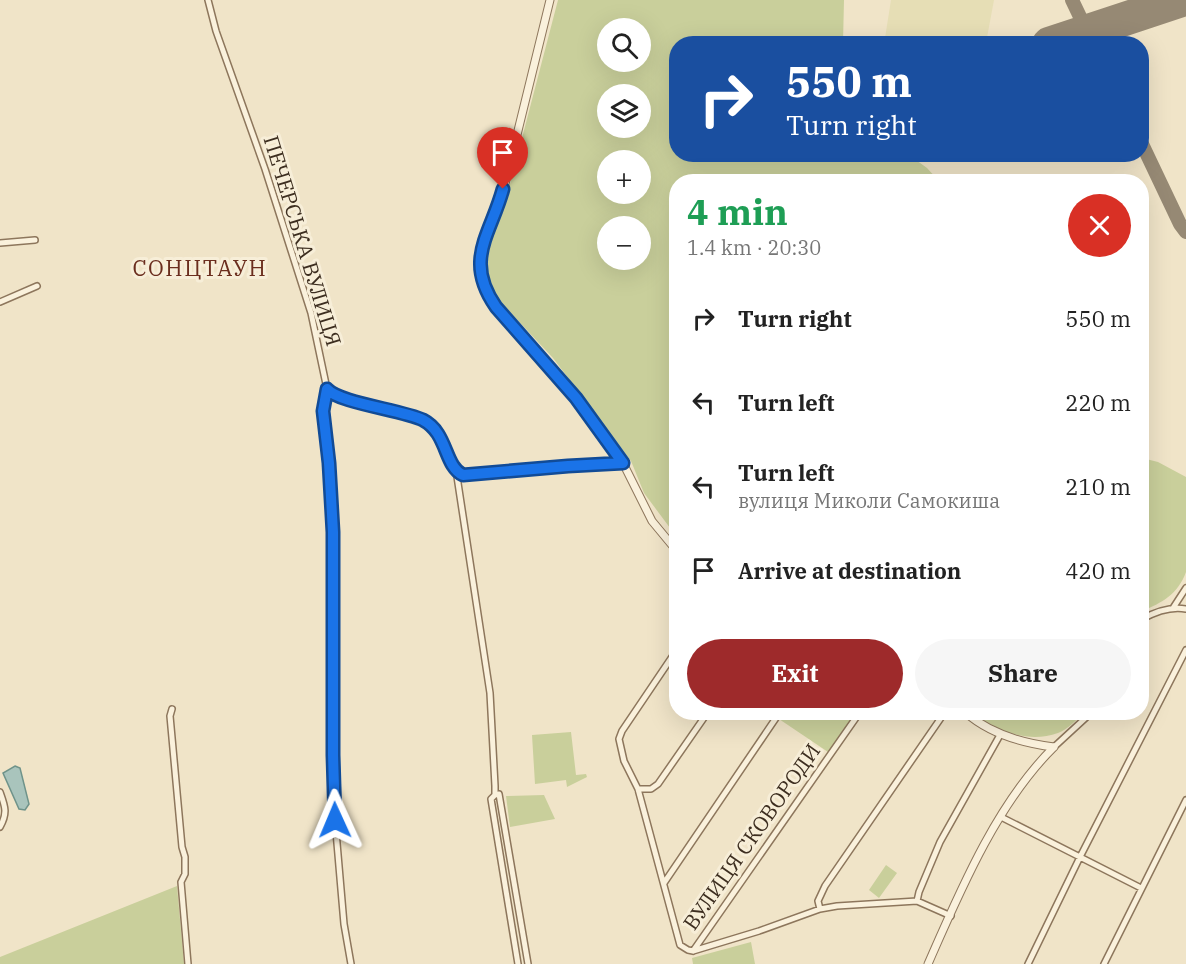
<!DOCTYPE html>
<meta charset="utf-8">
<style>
:root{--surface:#fff;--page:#f6f6f6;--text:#222;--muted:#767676;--accent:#9e2a2b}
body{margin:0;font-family:"IBM Plex Serif",serif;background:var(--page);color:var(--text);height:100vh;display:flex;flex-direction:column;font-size:22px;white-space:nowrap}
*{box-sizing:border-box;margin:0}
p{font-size:20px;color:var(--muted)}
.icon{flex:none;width:33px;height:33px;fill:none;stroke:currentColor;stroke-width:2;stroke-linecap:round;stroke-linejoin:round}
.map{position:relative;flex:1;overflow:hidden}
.drawer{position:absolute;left:669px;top:174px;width:480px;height:546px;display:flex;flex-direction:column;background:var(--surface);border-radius:24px;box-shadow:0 6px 24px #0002}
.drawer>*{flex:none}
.top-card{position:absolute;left:669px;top:36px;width:480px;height:126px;border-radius:24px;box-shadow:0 6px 24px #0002;background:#1a4fa0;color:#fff;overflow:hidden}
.fabs{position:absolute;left:597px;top:18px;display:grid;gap:12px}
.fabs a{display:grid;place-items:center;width:54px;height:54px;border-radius:50%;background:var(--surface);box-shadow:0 6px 24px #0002;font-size:30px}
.pin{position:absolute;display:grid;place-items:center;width:51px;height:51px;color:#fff;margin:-62px -26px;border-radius:50% 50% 50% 0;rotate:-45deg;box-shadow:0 0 6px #0007}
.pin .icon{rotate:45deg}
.me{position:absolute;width:66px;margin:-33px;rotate:359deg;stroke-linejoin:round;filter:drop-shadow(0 0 4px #0008)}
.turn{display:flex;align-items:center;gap:21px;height:126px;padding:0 18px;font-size:27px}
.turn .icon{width:78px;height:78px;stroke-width:2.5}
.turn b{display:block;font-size:42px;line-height:51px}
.round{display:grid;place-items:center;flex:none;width:63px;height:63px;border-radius:32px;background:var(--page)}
.summary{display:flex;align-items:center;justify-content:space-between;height:102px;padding:0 18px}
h1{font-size:36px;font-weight:800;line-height:45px;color:#1e9e55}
.cta{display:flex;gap:12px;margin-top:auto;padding:12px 18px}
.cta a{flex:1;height:69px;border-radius:36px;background:var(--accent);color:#fff;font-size:24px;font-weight:800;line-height:69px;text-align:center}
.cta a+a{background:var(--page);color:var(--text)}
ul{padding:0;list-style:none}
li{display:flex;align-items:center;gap:18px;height:84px;padding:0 18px}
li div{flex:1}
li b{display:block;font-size:22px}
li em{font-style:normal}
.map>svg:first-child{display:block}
</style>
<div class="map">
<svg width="1186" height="964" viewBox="0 0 1186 964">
<rect width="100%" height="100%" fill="#f0e4c8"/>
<path fill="#e6deb5" d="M891,0H994L986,43H895L896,40L885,38Z"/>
<path fill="#c9cf9b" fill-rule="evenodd" d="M558,0H844L843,43L676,44V154L909,155L927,168L939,181L676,182V536L644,493L631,461L553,358L493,294L488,273V248L493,228L510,184ZM608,28H640V62H608ZM608,94H640V128H608ZM608,160H640V194H608ZM608,226H640V260H608Z
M1142,458L1158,462L1186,477V572C1178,594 1162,603 1142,611Z
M784,712H856V713L828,752L779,719Z
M974,713H1084C1077,719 1067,730 1058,733C1028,744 997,731 974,713Z
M571,732L576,775L586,774L587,777L567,787L566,780L535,784L532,735Z
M544,795L555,819L510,827L506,796Z
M886,865L897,873L879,898L869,890Z
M177,886L184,964H0V957Z
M751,942L755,964H693L692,958Z"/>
<path fill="#a9c4bc" stroke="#6f938a" stroke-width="1.5" d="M15,766L20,768L29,804L25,810L19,809L3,773Z"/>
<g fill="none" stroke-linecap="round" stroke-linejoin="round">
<path stroke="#968974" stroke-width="14" d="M1072,0L1093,44
M1142,144L1180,224L1186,232"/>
<path stroke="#968974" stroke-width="34" d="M1049,44L1182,0"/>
<g stroke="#8d765c" stroke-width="8">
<path id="minor" d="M208,0L216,31L265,169L311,313L327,389L323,411L329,463L333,532V755L335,820L344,924L351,964
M0,243L35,240
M0,302L37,286
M327,389C340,404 402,409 423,420C448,433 444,465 463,475L568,466L623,463
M456,470L490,693L495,786V795L491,799L518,964
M1173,608L1186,588
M1142,619C1155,612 1171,606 1186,609
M676,651L622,731L619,739L624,761L638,789L680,945L688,950L693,951L759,931L820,909L837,906L917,901L951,916
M172,709L170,716L182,847L185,857V874L181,882L188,964
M1054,747L1092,712
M638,789H651L658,784L708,712
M0,792C5,806 8,813 0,827
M495,795L499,794L528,964
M1001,817L1141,888
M664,883L780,712
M917,901L919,892L940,842L1000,735
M820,909L818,901L825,886L945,712
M693,951L860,712
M1028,964L1080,857L1186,650
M1104,964L1186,800"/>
</g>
<g stroke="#8d765c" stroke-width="9">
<path id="tertiary" d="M550,0L502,196L484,240L480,260L482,272L488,292L496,307L563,382L590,416L623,463L652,521L676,550
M965,712C990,734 1021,743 1054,747
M928,964C960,891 997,803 1054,747"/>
</g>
<use href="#minor" stroke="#faf1dc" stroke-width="5"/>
<use href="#tertiary" stroke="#faf1dc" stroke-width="7"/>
</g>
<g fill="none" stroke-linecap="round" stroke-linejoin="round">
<g stroke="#114b97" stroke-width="15">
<path id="route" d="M335,820L333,755V532L329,463L323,411L327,389C339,403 402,410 423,420C448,433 444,466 463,475L568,466L623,463L576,398L496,307C463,260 491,234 503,189"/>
</g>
<use href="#route" stroke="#1a73e8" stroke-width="10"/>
</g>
<g text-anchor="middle" stroke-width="6" stroke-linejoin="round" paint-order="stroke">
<g font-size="21" fill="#3d2e20" stroke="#f7eed8">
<text transform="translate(302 241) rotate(73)" y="7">ПЕЧЕРСЬКА ВУЛИЦЯ</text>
<text transform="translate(752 837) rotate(-55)" y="7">ВУЛИЦЯ СКОВОРОДИ</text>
</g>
<g font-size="22" letter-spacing="1.5" fill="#6b2e1e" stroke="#f7eed8">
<text x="200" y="276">СОНЦТАУН</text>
</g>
</g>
</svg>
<div class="fabs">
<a><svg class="icon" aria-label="search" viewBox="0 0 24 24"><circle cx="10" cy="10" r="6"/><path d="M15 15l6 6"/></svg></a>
<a><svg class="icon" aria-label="layers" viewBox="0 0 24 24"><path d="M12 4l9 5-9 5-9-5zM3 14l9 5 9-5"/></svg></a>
<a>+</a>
<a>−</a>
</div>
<div class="pin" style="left:503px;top:189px;background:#d93025"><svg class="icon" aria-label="arrive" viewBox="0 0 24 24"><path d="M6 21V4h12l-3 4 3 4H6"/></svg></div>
<svg class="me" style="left:335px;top:820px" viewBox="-20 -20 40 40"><path d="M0-17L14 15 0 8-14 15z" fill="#1a73e8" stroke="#fff" stroke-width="4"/></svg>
<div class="top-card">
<div class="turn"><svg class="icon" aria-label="right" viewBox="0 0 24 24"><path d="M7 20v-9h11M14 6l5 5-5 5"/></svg><div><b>550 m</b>Turn right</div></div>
</div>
<section class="drawer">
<div class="summary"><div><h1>4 min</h1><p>1.4 km · 20:30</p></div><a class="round" style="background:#d93025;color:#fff"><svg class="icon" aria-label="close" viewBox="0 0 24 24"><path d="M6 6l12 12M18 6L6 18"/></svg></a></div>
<ul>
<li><svg class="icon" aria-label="right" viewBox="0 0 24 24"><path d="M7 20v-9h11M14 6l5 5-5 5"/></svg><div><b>Turn right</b></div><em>550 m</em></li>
<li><svg class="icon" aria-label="left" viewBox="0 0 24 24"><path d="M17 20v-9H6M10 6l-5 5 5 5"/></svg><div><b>Turn left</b></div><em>220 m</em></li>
<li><svg class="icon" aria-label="left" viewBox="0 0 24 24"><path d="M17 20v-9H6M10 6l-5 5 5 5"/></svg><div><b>Turn left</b><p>вулиця Миколи Самокиша</p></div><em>210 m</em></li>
<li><svg class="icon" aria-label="arrive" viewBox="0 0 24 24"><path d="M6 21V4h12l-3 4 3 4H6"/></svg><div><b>Arrive at destination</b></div><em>420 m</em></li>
</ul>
<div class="cta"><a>Exit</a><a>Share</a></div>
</section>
</div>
